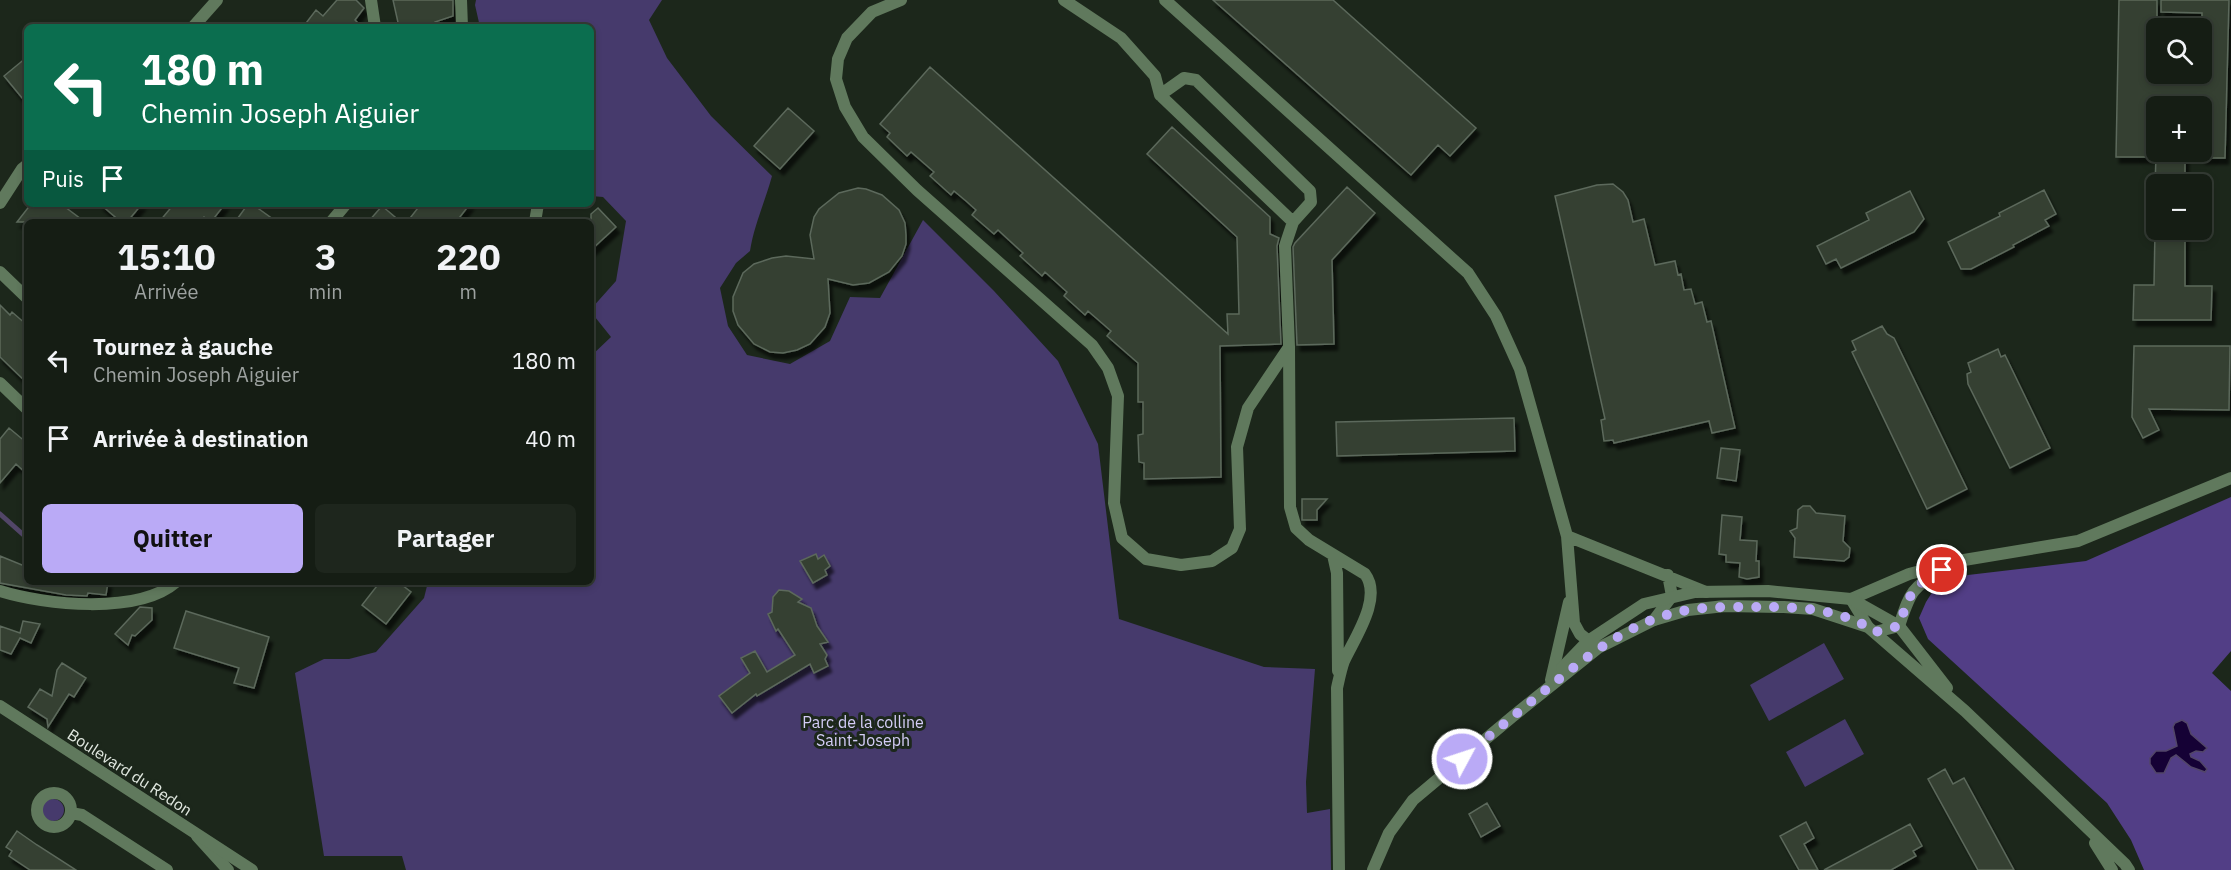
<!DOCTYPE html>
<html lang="fr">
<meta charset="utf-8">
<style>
:root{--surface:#151d14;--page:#1e261d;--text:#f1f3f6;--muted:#9da2a0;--line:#343b34;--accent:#baaaf6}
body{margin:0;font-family:"IBM Plex Sans",sans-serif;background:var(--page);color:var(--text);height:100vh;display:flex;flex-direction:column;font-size:22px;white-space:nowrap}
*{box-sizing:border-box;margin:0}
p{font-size:20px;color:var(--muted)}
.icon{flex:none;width:33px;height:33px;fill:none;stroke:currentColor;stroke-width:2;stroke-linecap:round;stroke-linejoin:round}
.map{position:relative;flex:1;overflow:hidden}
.details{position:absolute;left:24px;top:219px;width:570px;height:366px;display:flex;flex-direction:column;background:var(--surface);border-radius:9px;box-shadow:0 3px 9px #0003,0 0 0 2px var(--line)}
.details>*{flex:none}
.hud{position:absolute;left:24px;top:24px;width:570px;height:183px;border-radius:9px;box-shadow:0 3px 9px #0003,0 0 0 2px var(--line);background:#0b6e4f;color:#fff;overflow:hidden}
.fabs{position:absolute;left:2146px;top:18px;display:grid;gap:12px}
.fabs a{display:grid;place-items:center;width:66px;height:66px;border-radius:9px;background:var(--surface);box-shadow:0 3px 9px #0003,0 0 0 2px var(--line);font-size:30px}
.pin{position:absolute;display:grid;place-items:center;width:51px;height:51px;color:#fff;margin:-26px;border:3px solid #fff;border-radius:50%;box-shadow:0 2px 6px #0007}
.me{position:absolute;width:66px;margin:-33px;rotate:50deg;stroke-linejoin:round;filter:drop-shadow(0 0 4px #0008)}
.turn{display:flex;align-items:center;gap:21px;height:126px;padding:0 18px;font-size:27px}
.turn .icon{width:78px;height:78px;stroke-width:2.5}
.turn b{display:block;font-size:42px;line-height:51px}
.then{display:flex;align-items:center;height:57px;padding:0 18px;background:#0003;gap:12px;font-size:22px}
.eta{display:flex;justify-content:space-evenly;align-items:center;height:102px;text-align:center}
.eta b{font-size:36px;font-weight:700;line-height:42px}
.primary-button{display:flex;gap:12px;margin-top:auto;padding:12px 18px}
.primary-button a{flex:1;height:69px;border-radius:9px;background:var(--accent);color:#111;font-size:24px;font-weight:700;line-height:69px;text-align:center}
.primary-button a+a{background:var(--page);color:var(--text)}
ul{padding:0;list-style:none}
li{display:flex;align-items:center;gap:18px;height:78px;padding:0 18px}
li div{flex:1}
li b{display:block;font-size:22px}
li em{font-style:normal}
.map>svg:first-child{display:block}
</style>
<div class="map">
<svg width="2231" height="870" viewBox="0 0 2231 870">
<defs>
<filter id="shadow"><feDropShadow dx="3.5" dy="6" stdDeviation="1.5" flood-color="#0009"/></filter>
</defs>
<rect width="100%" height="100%" fill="#1c271b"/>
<path fill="#463a6c" d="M476,0H662L649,20L667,58L711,116L772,176C765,202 754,225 750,251L736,263L720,288L728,326L747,355L790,364L830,341L850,297L880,298L923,220L994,291L1058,361L1098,444L1119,619L1264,667L1315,669L1306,782L1307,813L1330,809L1331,870H406L402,856H324L295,673L324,659H349L376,652L424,598L428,582H591V356L611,337L591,312V309L616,281L626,221L603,197L591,196V27H480L475,5Z
M1824,643L1844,679L1769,721L1750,685Z
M1845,719L1864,754L1805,787L1786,752Z
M42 810a11 11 0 1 1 22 0a11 11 0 1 1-22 0Z"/>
<path fill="#523e86" d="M2231,497V651L2212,673L2231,691V870H2144L2131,840L2107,803L1928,639L1919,618L1926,602L1933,591L1968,575L2086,561Z"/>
<path fill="#150135" stroke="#524668" stroke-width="1.5" d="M2182,720L2187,723L2191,734L2207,748L2203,752L2196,751L2190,754L2191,757L2200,761L2207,769L2205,772L2191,767L2176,755L2171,758L2164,773H2156L2150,764V758L2156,751H2166L2177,746L2173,727L2175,723Z"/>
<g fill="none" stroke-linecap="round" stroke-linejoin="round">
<path stroke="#524668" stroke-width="5" d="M0,514L27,538"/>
</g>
<path fill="#354033" stroke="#5c695b" stroke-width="1.5" filter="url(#shadow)" d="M337,0H356L364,8L355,20L362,27H303L316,10L323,16Z
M393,0H453V16L435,22L436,27H399Z
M1213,0H1333L1476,128L1450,156L1438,145L1411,175Z
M2119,0H2157V74H2202V13L2161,12V0H2229L2225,158H2202V106H2157V152H2185V184H2155L2156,157H2116Z
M27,57V104L4,76Z
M930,67L1228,334L1227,314H1239L1237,237L1147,154L1172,127L1270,217V234L1279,238L1277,246L1281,344L1220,346L1221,477L1144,479V463L1139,462L1138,435L1143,434V402H1138V363L1107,336L1111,331L1088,311L1085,315L1064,296L1067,292L1045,272L1042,276L1020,256L1023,253L998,230L994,234L972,215L976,210L966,201L954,191L951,195L930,176L934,172L911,152L907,156L887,137L890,133L880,124Z
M788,108L814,131L780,169L754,146Z
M1613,184L1623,192L1628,200L1633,222L1644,219L1655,265L1675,261L1678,275L1681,274L1684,290L1691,289L1695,304L1702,302L1707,322L1711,321L1735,428L1712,433L1709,421L1614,443L1613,440L1604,441L1601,420L1605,419L1555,196L1597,185Z
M1347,187L1375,213L1332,260L1334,344L1297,345L1293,247L1295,243Z
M858,188L866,189L882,195L899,210L905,223L906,235V244L902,256L889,272L869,283L853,285L828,279L830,313L825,327L810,344L797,350L783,353L770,352L754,344L738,325L733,311V297L743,273L754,264L772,258L786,256L814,259L810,235L814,217L819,209L839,193Z
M2044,190L2056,214L2045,220L2049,226L2013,245L2014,247L1971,269H1961L1948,242L2000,216L1999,213Z
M1910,191L1924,219L1914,232L1841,268L1836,259L1826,264L1817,246L1869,220L1866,213Z
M31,204H61L85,222H17Z
M100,204H142L127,222H121Z
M174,204H225L211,222L204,217L199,222H159Z
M248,204H252L277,222H235Z
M421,204H470L456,222H407Z
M382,206L401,222H368Z
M598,208L616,227L591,250V214Z
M2155,230H2185V286H2212L2211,320H2133L2134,285H2154Z
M0,305L10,315L12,312L27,325V383L0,357Z
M1882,326L1887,334L1894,338L1967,489L1927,509L1852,352L1856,350L1852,341Z
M2134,346H2230L2229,410L2149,409L2159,430L2143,438L2132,417Z
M1998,349L2001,357L2005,355L2050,448L2010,468L1968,384L1967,374L1971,372L1968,363Z
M1514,418L1515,451L1337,456L1336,422Z
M9,428L27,443V474L16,464L0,483V439Z
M1721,448L1740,450L1736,481L1717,478Z
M1302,499H1327L1317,510V520H1302Z
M1803,506H1810L1816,513L1845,516L1843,541L1850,548L1849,557L1844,561L1794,557L1795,538L1790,531L1797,528L1798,510Z
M1722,515L1742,517L1740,540L1757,541L1756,561H1759V577L1747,579L1739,577L1740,563L1726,562V555L1719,554Z
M816,554L818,559L824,555L830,566L825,570L827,575L813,583L800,561Z
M0,556L27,567V582H108L106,595L88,593L87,596L66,595L0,583Z
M380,582H398L411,592L386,624L362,605Z
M779,590L789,591L802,599L798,602L811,608L817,626L828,642L820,644L827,655L825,659L828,666L814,673L810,664L757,696L756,694L732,713L719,696L750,673L741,658L755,651L767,672L795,655L778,629L776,631L768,614L772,612L773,597Z
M140,607L152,608V620L135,636L132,635L128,645L115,634Z
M186,611L269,637L254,688L234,683L239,668L174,648Z
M23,621L40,624L31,643L20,638L11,654L0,650V626L20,633Z
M62,663L86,678L74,697L69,694L48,727L47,719L28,707L40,689L52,696L57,670Z
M1945,769L1953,784L1964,778L2014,870H1978L1928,779Z
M1487,803L1500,826L1481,837L1469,814Z
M1806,822L1814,838L1804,844L1818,870H1799L1780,836Z
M1910,824L1922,846L1913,851L1916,856L1891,870H1824Z
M17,831L37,845L76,870H30L9,856L12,851L6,847Z"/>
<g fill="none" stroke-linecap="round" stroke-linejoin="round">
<path stroke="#60795d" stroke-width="12" d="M371,0L375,27
M461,0L462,27
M901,0L872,12L847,38L838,59L836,79L845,107L863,137L917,190L1092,345L1108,368L1118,396L1114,503L1122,538L1146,559L1181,565L1212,561L1232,548L1240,529L1237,447L1248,408L1289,347
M1064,0L1121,38L1155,76L1160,95L1293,222
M1165,0L1468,273L1496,316L1520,369L1567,536L1574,623L1580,634L1595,646
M193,27L217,0
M1160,95L1184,78L1196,80L1310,191L1311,202L1293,222L1285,246L1289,347L1290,507L1296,528L1309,540L1365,574C1383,598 1354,639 1344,661C1341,669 1339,679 1337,688L1339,870
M0,203L22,169L27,165
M331,222L346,204
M535,222L538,204
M0,272L27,298
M0,383L27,409
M1567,536L1706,592
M1333,555L1337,573L1338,671
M0,591C45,605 138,615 176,582
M1654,620L1672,596L1668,575
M1868,627L1851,599L1909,574L1958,561L2078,541L2231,478
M1875,632L1899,626C1910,594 1911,587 1941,571
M1551,680L1569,602
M37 810a17 17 0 1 1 34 0a17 17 0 1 1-34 0Z
M71,813L82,815L167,870
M197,836L228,870"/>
<path stroke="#60795d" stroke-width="12" d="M1562,668L1588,641L1644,604L1695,592L1768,591L1851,599L1899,626L1947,688
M0,706L252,870
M2095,843L2112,870
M1373,870L1389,833L1413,800L1512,717L1598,648L1654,620L1688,610L1725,606L1784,607L1813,609L1868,627L1965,711L2125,864L2129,870"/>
</g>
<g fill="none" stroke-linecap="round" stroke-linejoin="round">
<path stroke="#baaaf6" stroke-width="10" stroke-dasharray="0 18" d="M1462,759C1489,736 1516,714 1543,692C1586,657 1632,619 1688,610C1715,606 1743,607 1770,607C1804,607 1847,611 1875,632L1899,626C1910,593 1911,587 1942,570"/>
</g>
<g text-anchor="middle" stroke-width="6" stroke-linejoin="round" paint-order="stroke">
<g font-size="16" fill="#d4cdf7" stroke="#1c271b">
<text x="863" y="728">Parc de la colline<tspan x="863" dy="18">Saint-Joseph</tspan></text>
</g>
<g font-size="16" fill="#e1e8e0" stroke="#1c271b">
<text transform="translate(130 772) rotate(33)" y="6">Boulevard du Redon</text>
</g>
</g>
</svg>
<div class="fabs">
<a><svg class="icon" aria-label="search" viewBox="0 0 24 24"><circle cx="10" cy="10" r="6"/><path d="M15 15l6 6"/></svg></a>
<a>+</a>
<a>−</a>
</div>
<div class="pin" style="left:1942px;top:570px;background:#d93025"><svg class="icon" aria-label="arrive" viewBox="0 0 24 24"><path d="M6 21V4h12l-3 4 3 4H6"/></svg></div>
<svg class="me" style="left:1462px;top:759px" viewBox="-20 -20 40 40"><circle r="17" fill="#baaaf6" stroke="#fff" stroke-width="3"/><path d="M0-11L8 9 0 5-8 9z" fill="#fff"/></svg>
<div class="hud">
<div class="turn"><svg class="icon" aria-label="left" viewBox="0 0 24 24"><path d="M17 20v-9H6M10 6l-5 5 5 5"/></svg><div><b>180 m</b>Chemin Joseph Aiguier</div></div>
<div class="then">Puis<svg class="icon" aria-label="arrive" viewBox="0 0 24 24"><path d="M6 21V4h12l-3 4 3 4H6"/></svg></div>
</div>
<section class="details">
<div class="eta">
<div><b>15:10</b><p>Arrivée</p></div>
<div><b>3</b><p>min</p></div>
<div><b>220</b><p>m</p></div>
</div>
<ul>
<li><svg class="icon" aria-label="left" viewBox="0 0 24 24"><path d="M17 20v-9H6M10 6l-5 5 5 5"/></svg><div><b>Tournez à gauche</b><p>Chemin Joseph Aiguier</p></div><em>180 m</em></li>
<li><svg class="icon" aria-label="arrive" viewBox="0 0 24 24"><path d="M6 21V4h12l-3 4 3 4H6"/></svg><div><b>Arrivée à destination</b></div><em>40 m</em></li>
</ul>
<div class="primary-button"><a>Quitter</a><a>Partager</a></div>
</section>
</div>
